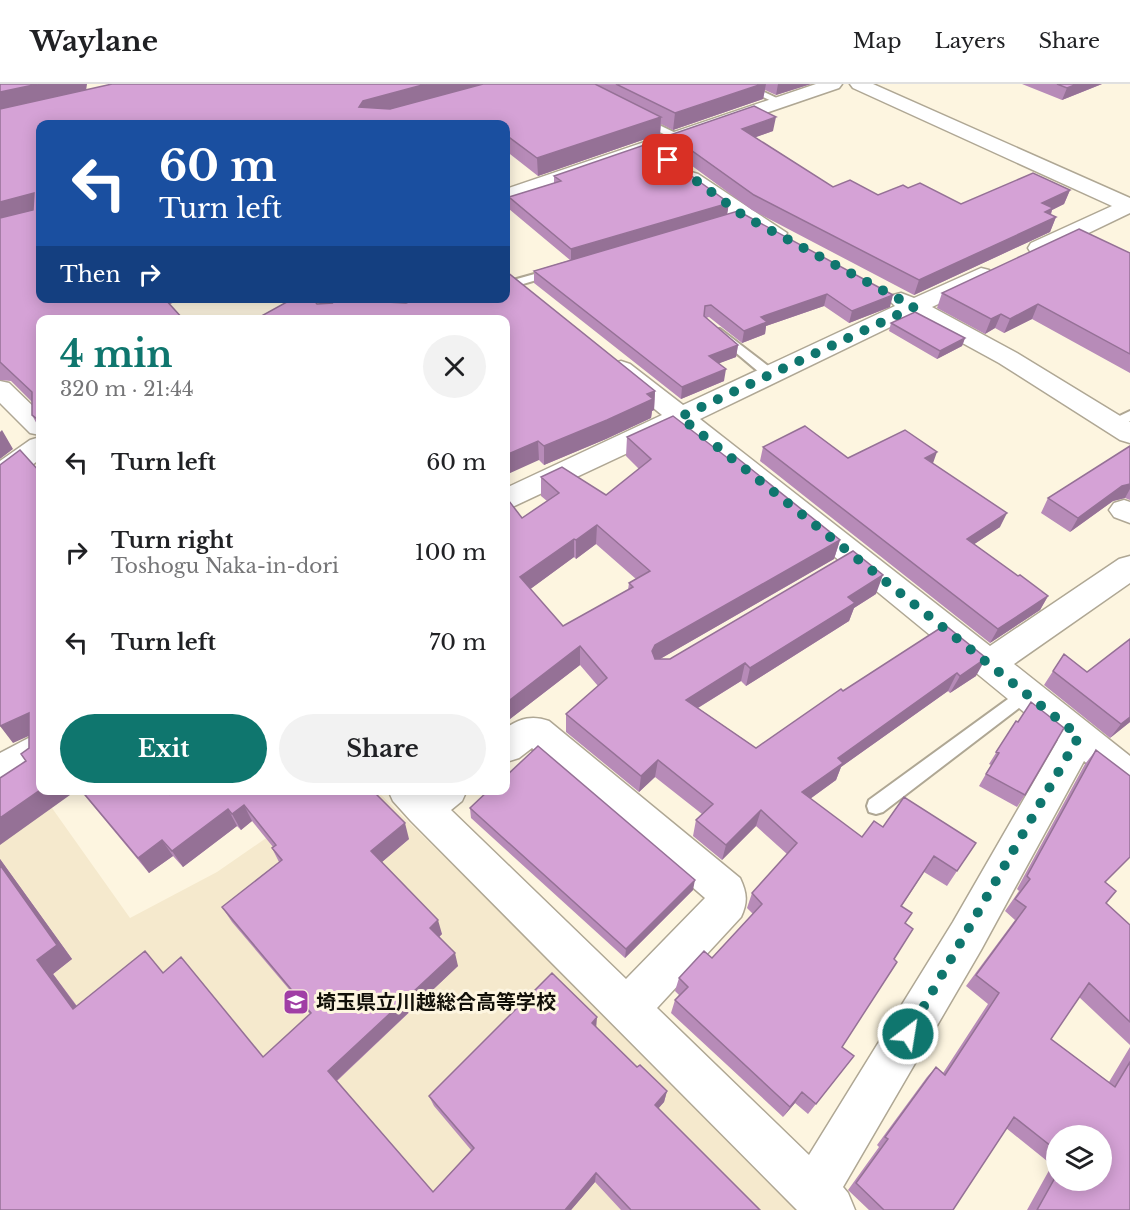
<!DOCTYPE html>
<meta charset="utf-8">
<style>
:root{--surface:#fff;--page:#f2f2f2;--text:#202124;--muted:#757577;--line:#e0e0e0;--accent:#0f766e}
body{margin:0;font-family:"Libre Baskerville","Noto Sans JP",serif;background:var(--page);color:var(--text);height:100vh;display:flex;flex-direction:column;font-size:22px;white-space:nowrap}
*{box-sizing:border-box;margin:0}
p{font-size:20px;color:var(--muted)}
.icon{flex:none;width:33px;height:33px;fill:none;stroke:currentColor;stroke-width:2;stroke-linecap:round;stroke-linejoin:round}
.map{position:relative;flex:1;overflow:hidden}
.panel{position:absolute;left:36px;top:231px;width:474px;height:480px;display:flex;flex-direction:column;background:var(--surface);border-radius:12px;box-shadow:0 3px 15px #0003}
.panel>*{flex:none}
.hud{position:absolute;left:36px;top:36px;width:474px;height:183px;border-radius:12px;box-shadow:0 3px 15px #0003;background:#1a4fa0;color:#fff;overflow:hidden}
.tools{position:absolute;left:1046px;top:1041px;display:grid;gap:12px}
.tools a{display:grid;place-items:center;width:66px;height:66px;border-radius:50%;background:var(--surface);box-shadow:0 3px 15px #0003;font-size:30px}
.pin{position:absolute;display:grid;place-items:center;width:51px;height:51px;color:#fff;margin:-26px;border-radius:12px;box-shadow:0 3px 9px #0006}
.me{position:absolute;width:66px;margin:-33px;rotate:31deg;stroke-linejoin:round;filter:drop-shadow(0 0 4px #0008)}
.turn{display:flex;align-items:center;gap:21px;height:126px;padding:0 24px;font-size:27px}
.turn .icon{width:78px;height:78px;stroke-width:2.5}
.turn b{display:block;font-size:42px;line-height:51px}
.then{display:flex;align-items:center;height:57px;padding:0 24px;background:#0003;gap:12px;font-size:22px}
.round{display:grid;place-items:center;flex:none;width:63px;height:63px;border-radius:32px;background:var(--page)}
.overview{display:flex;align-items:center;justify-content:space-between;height:102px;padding:0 24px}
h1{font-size:36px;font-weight:800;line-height:45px;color:var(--accent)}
.button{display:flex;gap:12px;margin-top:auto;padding:12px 24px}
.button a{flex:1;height:69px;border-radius:36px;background:var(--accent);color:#fff;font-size:24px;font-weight:800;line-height:69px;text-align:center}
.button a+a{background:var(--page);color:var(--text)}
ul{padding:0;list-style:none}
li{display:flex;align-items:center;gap:18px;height:90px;padding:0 24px}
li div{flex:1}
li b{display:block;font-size:22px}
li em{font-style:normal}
header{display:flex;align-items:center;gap:36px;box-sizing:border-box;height:84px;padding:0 30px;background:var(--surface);border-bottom:2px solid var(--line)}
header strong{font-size:28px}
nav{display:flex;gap:33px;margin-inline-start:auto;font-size:21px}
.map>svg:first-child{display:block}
</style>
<header>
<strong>Waylane</strong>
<nav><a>Map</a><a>Layers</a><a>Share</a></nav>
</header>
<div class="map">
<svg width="1130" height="1126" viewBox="0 0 1130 1126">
<rect width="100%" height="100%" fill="#fdf5e0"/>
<path fill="#f5e9cd" d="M30,693L130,834L217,788L334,707H377L679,1003L799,1126H0V712Z"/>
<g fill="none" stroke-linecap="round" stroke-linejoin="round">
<g stroke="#afa794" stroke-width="4">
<path id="service" d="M736,0H747L785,18L778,20Z
M642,33L680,51L682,53L674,55L639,38L637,36Z
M556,184L562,187L560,189L506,205V198Z
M720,245L776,288V294H766L716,252V246Z
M1130,327V337L1119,343H1109V337Z
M1026,602L1032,604L1035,609L1032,614L883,728L876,730L869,728L867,722L869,716Z"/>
</g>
<g stroke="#afa794" stroke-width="3">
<path id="minor" d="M816,0H842L839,4L506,118V105Z
M850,0H873L1130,114V129L1047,169H1031L1028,164L1031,159L1112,122L853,4Z
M691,88L698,90L787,149L784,154C758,160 705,114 684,98L681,94L684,90Z
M981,184L989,186L992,191L989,196L932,223L1017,269L1130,338V359L1120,356L999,279L913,232L700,335L990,562L1119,475L1130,472V499L1014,580L1130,672V709L1117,704L1084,677L981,866L843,1103L848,1109L855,1126H797L411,737L393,717L388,706H467L462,717L451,726L626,895L705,814L532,664L519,674L506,678V644C520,634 533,631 549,637L740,794C747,809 748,818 741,833L657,924L809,1071L953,838L1058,656L679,345L506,426V404L662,331L612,290L608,285L612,280L621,277L630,280L683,321L895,222L889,216L893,211L901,209L914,214Z
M0,297L9,299L40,329V351L30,349L0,319Z
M40,353V375L10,398L0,400V377L30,356Z
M1124,416L1130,418V439L1114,433L1109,426L1114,419Z
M40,648V681L13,699L0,704V669Z"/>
</g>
<use href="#service" fill="#fff" fill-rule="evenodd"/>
<use href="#minor" fill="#fff" fill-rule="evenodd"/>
</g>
<path fill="#b78bb8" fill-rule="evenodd" d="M0,0L87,6L112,0H811L776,11L765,6L763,15L673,46L661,40L660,50L538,92L506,67V40H40V346L32,331V318L11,297L0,296Z
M1022,0H1102L1062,16Z
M773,47L755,53L833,103L878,111L908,104L961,120L1070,106L1064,120L1052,126L1051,131L1056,133L1050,148L914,211L752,126L669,65L670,51Z
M554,92L729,119L727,130L890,223L849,239L824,222L766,242L765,250L742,259L709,233L706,234L738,261L736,273L719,279L724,297L681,315L534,199V187L570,176L509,125V113L554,99Z
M1130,169V289L1032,235L1004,249L995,244L985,250L937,224L942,209Z
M321,214H506L655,307L654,326L652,327L651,334L606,355L544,381L539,376L317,220L322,219Z
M891,239L965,254L962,262L937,275L889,247Z
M627,353L729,375L840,456L834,475L660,575H670L876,510L854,524L849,537L746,602L741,597L698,624L756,664L945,541L976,592L950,609L948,607L841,683L836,696L810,715L862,753L883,743L904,713L957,787L947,802L924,788L902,822L905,839L894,875L842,963L854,972L808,1030L795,1019L783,1033L671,929L675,916L679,911L675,907L679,894L712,874L753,830L747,824L752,809L787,770L756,742L722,776L693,752L696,736L702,730L655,693L639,708L566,648V630L598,602L580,581L506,638V413L522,434L547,417L541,412V393L606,411L639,385L626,372ZM596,460L636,495L629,499L628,506L563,542L530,505L574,473L576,475Z
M1130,362V416L1125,414L1113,417L1070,448L1041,429L1048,414Z
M763,363L848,374L933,380L1000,443L974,460L1018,492L1048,512L1040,526L990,559L760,377Z
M1064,570L1087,588L1130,638L1110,654L1044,601Z
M1016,637L1025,711L1017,723L979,702L991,681L989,680Z
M1096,666L1105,798L1106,819L1130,841V961L1079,913L1051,955L1109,998L1130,963V1126H1027L1052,1081L1006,1044L953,1126H869L848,1106L879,1063L877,1061L927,993L936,983L943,989L988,920L966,902L1015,836L1005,827L1019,807L1017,805L1085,680ZM1056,1052L1101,1096H1056Z
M80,706H168L170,710L175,706L409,755L382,778L442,850L439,853L458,882L337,997L433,1108L471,1066L434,1022L429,1012L596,943L637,983L667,1007L664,1018L658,1024L760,1126H621L595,1098L571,1126H0V775L72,875L53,890L77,922L163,888L263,973L310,930L232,838L222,823L279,778L272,764L273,763L252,737L241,746L237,742L183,783L173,772L149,789Z
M470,724L693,806L625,874L471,734Z"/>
<path fill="#957196" d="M38,0H87L86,7L0,27V8Z
M426,0H488L362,40L359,23L363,17Z
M762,0H766L763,15L673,46L675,29Z
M778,0H811L776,11Z
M1077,0H1102L1062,16L1067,4Z
M661,33L660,50L538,92L537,74Z
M776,33L773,47L740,59L742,45Z
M1070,106L1064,120L1052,126L1048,137L1056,133L1050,148L914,211L919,196L1042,119Z
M34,109L40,125L0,138V118Z
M729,119L727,131L571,177V165Z
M827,210L824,222L766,242L765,250L742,259L744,247L761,233Z
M893,211L890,223L849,239L852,227Z
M158,214H187L161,223Z
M391,214H442L388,236L383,218Z
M1038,220L1032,235L1004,249L1010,235Z
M1001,230L995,244L985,250L991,235Z
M965,254L962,262L937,275L940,267Z
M738,261L736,273L707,284L709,272Z
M726,285L724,297L681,315L682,303Z
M655,307L654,326L652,327L651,334L606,355L544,381V362Z
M2,346L13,365L0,375V348Z
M538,357L539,376L506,391V371Z
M937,368L932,382L925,374Z
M1130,400V405L1125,414L1113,417L1070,448L1078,434L1122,402Z
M1007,429L1000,443L961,469L967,455Z
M597,441L596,460L576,475V456Z
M574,455V473L521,512L520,493Z
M840,456L834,475L653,579L652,567L655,561Z
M883,491L876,510L854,524L849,537L746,602L750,584L848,513Z
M1048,512L1040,526L990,559L998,545Z
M580,562V581L506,638V619Z
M986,574L976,592L950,609L960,592Z
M745,579L741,597L683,633L686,616Z
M957,589L948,607L841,683L836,696L796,725L802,708L838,674Z
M29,629L40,647L13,659L0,642Z
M1130,633V638L1110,654L1121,640Z
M658,676L655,693L639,708L641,692Z
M40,706H77L0,761V734Z
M244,721L252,737L241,746L232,730Z
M228,725L237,742L183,783L172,767Z
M761,726L756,742L722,776L726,761Z
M405,739L409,755L376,783L371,767Z
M162,756L173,772L149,789L138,774Z
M0,775L72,875L53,890L88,938L73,925L37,876L0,781Z
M695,796L693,806L625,874L626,865Z
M438,836L442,850L434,858L430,844Z
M455,869L458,882L335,998L328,987Z
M597,933L596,946L592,939Z
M667,1007L664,1018L652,1032L655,1021Z
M802,1008L795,1019L783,1033L790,1023Z
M596,1089L595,1098L571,1126H565Z"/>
<path fill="#d5a2d6" stroke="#957196" stroke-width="1.5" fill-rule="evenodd" d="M0,0H38L0,8Z
M112,0H426L363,17L359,23L390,25L483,0H595L661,33L537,74L506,51V40H40V214H164L184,236H40V337L32,331V308L0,278V134L33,126L34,109L0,118V25Z
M616,0H762L675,29Z
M1057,0H1077L1067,4Z
M754,22L776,33L742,45L833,103L850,96L878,111L903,101L908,104L920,99L961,120L1033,89L1070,106L1042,119L1053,124L1045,128L1056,133L919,196L754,111L670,51Z
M647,60L729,119L571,165L509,113L561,97L554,92Z
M738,127L893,211L852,227L827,210L761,233L767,238L744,247L711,221L705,222L704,232L738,261L709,272L726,285L682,303L534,187Z
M1079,145L1130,169V270L1038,220L1010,235L1001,230L991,235L942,209Z
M506,188H507L655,307L647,310L653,315L607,336L544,362L538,357L506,371V236H254L294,214H312L317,220L332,219L328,214H391L383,218L406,219L420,214H506Z
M915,228L965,254L940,267L891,239Z
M673,332L729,375L736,373L840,456L655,561L652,567L655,575H670L853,467L883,491L848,513L855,519L750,584L745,579L686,616L756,664L841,605L843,607L945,541L986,574L960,592L957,589L838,674L843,679L802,708L862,753L874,737L883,743L904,713L976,759L957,787L934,772L901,822L912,829L905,839L913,845L894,875L897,878L842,963L854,972L816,1020L802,1008L790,1023L675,916L688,903L679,894L704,867L712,874L762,820L752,809L797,759L761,726L726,761L696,736L713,720L658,676L641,692L566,630L607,594L580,562L506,619V413L522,434L559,409L541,393L562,383L606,411L651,375L627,353ZM597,441L650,487L629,499L633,503L563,542L520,493L574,455L576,456Z
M805,342L848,374L905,346L937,368L925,374L1007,429L967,455L1018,492L1020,491L1048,512L998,545L763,363Z
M1130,362V400L1122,402L1078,434L1048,414Z
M20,366L40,388V706L0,734V694L26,677L21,670L29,664V629L0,642V381Z
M1130,555V633L1121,640L1053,587L1064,570L1087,588Z
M1031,618L1064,644L1025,711L986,690L999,669L996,668L1016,637L1018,638Z
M538,662L695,796L626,865L470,724L489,706H506V692Z
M1096,666L1130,692V773L1105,798L1116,807L1106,819L1130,841V938L1089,899L1051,955L1115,1003L1130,978V1126H1037L1056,1092V1096H1101V1052H1056V1066L1014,1033L953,1126H884L856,1099L888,1055L885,1053L936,983L945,991L999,909L976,891L1026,823L1015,815L1030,795L1027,792Z
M81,706H168L170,710L175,706H372L405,739L371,767L438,836L430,844L455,869L328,987L433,1108L474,1064L429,1012L552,889L597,933L592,939L637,983L640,981L667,1007L655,1021L760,1126H631L596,1089L565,1126H0V781L57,861L37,876L73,925L145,867L163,889L181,873L263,973L311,929L222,823L282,776L272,764L276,761L244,721L232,730L228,725L172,767L162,756L138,774Z"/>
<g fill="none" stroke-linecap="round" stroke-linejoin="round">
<path stroke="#0f766e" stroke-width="10" stroke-dasharray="0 18" d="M668,76L744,132L914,223L680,333L1079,652L908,950"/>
</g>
<defs>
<g id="school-square" transform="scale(1.35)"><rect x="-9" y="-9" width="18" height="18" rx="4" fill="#a03ea5" stroke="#fdf5e0"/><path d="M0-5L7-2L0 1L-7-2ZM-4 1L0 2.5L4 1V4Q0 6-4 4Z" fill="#fff"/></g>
</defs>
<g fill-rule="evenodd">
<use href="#school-square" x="296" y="918"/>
</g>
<g text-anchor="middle" stroke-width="6" stroke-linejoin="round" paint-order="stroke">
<g font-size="20" font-weight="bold" fill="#121009" stroke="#fdf5e0" text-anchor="start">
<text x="316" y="925">埼玉県立川越総合高等学校</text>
</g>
</g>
</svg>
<div class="tools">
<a><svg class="icon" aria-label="layers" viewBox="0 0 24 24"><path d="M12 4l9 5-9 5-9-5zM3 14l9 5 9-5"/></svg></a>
</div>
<div class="pin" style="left:668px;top:76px;background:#d93025"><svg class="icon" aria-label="arrive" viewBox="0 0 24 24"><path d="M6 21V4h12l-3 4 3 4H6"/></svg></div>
<svg class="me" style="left:908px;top:950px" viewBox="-20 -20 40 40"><circle r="17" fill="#0f766e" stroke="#fff" stroke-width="3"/><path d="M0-11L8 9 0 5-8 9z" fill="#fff"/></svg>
<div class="hud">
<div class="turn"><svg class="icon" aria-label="left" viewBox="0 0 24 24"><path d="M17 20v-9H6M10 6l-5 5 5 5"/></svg><div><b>60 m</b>Turn left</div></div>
<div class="then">Then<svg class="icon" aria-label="right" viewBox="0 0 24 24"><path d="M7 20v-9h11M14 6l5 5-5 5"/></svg></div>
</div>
<section class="panel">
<div class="overview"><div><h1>4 min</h1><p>320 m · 21:44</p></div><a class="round"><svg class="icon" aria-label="close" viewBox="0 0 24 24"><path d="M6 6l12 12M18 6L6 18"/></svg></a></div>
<ul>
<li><svg class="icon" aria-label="left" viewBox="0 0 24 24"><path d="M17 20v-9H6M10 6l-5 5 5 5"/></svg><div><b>Turn left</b></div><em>60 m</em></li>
<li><svg class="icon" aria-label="right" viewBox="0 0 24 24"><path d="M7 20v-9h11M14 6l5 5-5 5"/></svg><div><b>Turn right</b><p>Toshogu Naka-in-dori</p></div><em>100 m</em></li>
<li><svg class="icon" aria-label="left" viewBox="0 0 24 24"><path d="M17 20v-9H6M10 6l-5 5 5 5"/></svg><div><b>Turn left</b></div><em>70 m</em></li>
</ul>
<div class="button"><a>Exit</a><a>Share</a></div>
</section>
</div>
